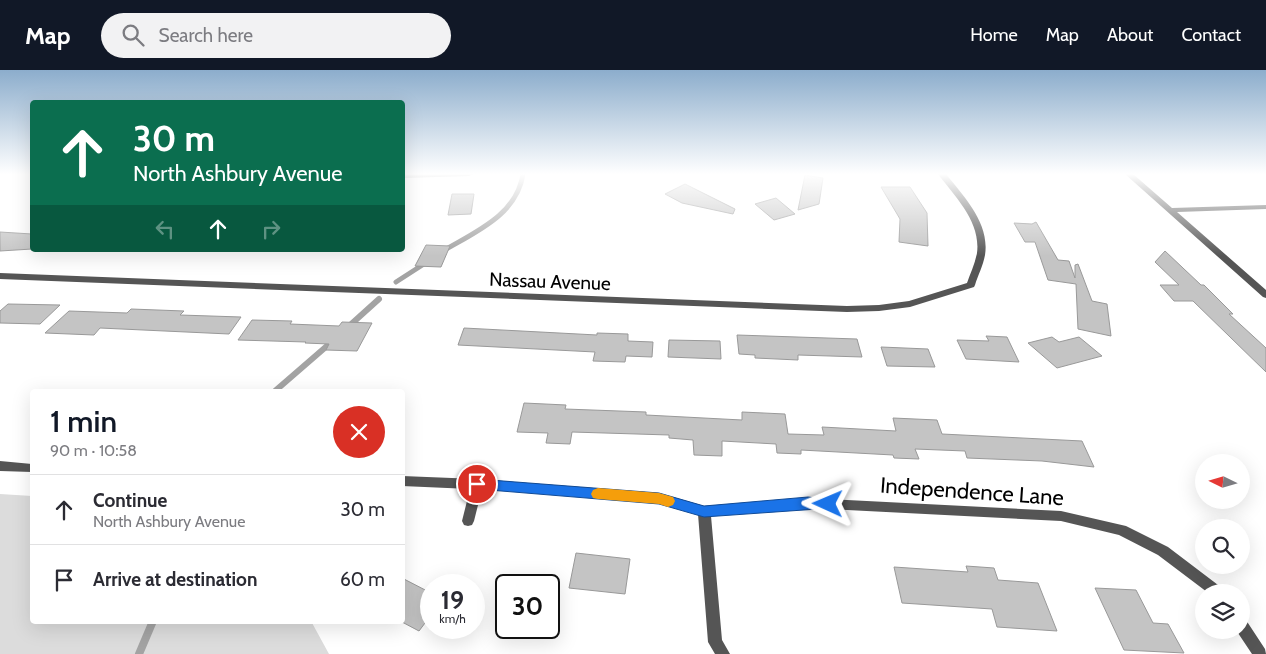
<!DOCTYPE html>
<meta charset="utf-8">
<style>
:root{--surface:#fff;--page:#f2f2f3;--text:#2b2b33;--muted:#7c7c81;--line:#e1e1e2;--accent:#111827}
body{margin:0;font-family:Cabin,sans-serif;background:var(--page);color:var(--text);height:100vh;display:flex;flex-direction:column;font-size:19px;white-space:nowrap}
*{box-sizing:border-box;margin:0}
p{font-size:16px;color:var(--muted)}
.icon{flex:none;width:28px;height:28px;fill:none;stroke:currentColor;stroke-width:2;stroke-linecap:round;stroke-linejoin:round}
.map{position:relative;flex:1;overflow:hidden}
.side{position:absolute;left:30px;top:319px;width:375px;height:235px;display:flex;flex-direction:column;background:var(--surface);border-radius:5px;box-shadow:0 5px 20px #0002}
.side>*{flex:none}
.guide{position:absolute;left:30px;top:30px;width:375px;height:152px;border-radius:5px;box-shadow:0 5px 20px #0002;background:#0b6e4f;color:#fff;overflow:hidden}
.needle{width:32px;rotate:275deg}
.fabs{position:absolute;left:1195px;top:384px;display:grid;gap:10px}
.fabs a{display:grid;place-items:center;width:55px;height:55px;border-radius:50%;background:var(--surface);box-shadow:0 5px 20px #0002;font-size:25px}
.speed{position:absolute;left:420px;top:504px;display:flex;gap:10px;font-size:25px;font-weight:700;text-align:center}
.speed>*{display:grid;place-content:center;width:65px;height:65px;border-radius:50%;background:var(--surface);box-shadow:0 5px 20px #0002;line-height:1}
.speed small{font-size:12px;font-weight:400}
.speed .limit{border:2px solid #111;border-radius:8px;background:#fff;color:#111}
.pin{position:absolute;display:grid;place-items:center;width:42px;height:42px;color:#fff;margin:-21px;border:2px solid #fff;border-radius:50%;box-shadow:0 1px 5px #0007}
.me{position:absolute;width:55px;margin:-28px;rotate:271deg;stroke-linejoin:round;filter:drop-shadow(0 0 4px #0008)}
.turn{display:flex;align-items:center;gap:18px;height:105px;padding:0 20px;font-size:22px}
.turn .icon{width:65px;height:65px;stroke-width:2.5}
.turn b{display:block;font-size:35px;line-height:42px}
.lanes{display:flex;align-items:center;height:48px;padding:0 20px;background:#0003;justify-content:center;gap:25px;direction:ltr}
.lanes .off{opacity:.35}
.round{display:grid;place-items:center;flex:none;width:52px;height:52px;border-radius:26px;background:var(--page)}
.summary{display:flex;align-items:center;justify-content:space-between;height:85px;padding:0 20px}
h1{font-size:30px;font-weight:600;line-height:38px;color:var(--accent)}
ul{padding:0;list-style:none}
li{display:flex;align-items:center;gap:15px;height:70px;padding:0 20px;border-top:1px solid var(--line)}
li div{flex:1}
li b{display:block;font-size:19px}
li em{font-style:normal}
header{display:flex;align-items:center;gap:30px;box-sizing:border-box;height:70px;padding:0 25px;background:var(--accent);color:#fff}
header strong{font-size:24px}
nav{display:flex;gap:28px;margin-inline-start:auto;font-size:18px}
.search{width:350px;height:45px;background:var(--page);display:flex;align-items:center;gap:12px;box-sizing:border-box;padding:0 18px;border-radius:28px;color:var(--muted);font-size:19px}
.map>svg:first-child{display:block}
</style>
<header>
<strong>Map</strong>
<div class="search"><svg class="icon" aria-label="search" viewBox="0 0 24 24"><circle cx="10" cy="10" r="6"/><path d="M15 15l6 6"/></svg>Search here</div>
<nav><a>Home</a><a>Map</a><a>About</a><a>Contact</a></nav>
</header>
<div class="map">
<svg width="1266" height="584" viewBox="0 0 1266 584">
<rect width="100%" height="100%" fill="#fff"/>
<path fill="#dcdcdc" d="M0,424L32,426V551H311L329,584H0Z"/>
<g fill="none" stroke-linecap="round" stroke-linejoin="round">
<path stroke="#a3a3a3" stroke-width="5" d="M443,181C475,162 517,145 523,104
M396,212L427,192"/>
<path stroke="#a3a3a3" stroke-width="6" d="M348,257L379,229
M275,321L335,269"/>
<path stroke="#a3a3a3" stroke-width="8" d="M139,584L153,551"/>
</g>
<path fill="#c4c4c4" stroke="#999" d="M805,105L823,108L819,134L798,140Z
M685,114L735,139L733,144L682,133L665,124Z
M881,117H910L927,143L928,176L899,172L900,149Z
M452,124H474L471,144L448,145Z
M776,128L795,144L774,150L755,134Z
M1036,152L1058,190L1069,191L1075,208V195L1078,194L1092,231L1107,234L1111,266L1078,259L1076,214L1048,210L1035,172H1025L1014,153L1032,154Z
M0,162L32,164V179L0,181Z
M426,175L450,176L441,197L415,196Z
M1165,181L1201,215H1204L1233,244H1229L1266,278V302L1193,231H1174L1160,215H1179L1155,192Z
M8,234L60,235L40,254L0,253V241Z
M131,239L184,241L180,245L241,247L229,264L100,258L94,265L45,263L69,241L127,243Z
M252,250L292,251L290,254L339,256L342,252L372,253L357,281L326,280L329,274L305,273L306,272L238,270Z
M464,258L597,265V263L628,264V271L653,272L652,287L626,286L625,292L593,291L595,282L458,275Z
M737,265L857,269L862,287L798,285V290L755,288V285L739,284Z
M986,266L1007,267L1019,292L966,289L957,270L989,271Z
M1052,267L1059,272L1079,267L1102,286L1057,298L1028,273Z
M669,270L720,271L721,289L668,287Z
M881,277L928,279L935,297L887,296Z
M524,333L566,335L565,339L646,342V345L742,350V342L785,344L788,364L824,365L822,357L896,361L893,348L937,350L942,364L1082,371L1094,397L1042,391L967,388L965,381L915,379L919,389L894,388L893,385L801,380V384L777,383L776,374L722,371V386L694,385L693,370L669,368V365L572,362L570,374L546,373L548,363L517,362Z
M576,483L630,489L625,524L569,518Z
M966,496L994,498L998,510L1038,513L1057,561L997,557L992,539L902,533L894,497L968,502Z
M402,508L431,523V545L419,561L402,552Z
M1095,518L1136,520L1153,553L1168,554L1184,583L1124,580Z"/>
<g fill="none" stroke-linecap="round" stroke-linejoin="round">
<path fill="#555" fill-rule="evenodd" d="M938,104H946C964,127 990,153 985,185C983,196 978,205 975,215L974,217L910,237L879,241L847,242L0,209V203L847,236L879,235L909,231L967,213C970,204 975,194 977,183C981,152 956,128 938,104Z
M1125,104H1133L1172,138L1266,135V139L1177,142L1266,220V228L1263,227Z
M0,391L32,394V402L0,401Z
M402,406L477,409L659,423L704,436L808,428L1061,441L1126,456L1168,477L1222,518L1224,522H1207L1158,485L1119,465L1061,451L808,438L711,446L722,570L730,584H715L708,572L698,444L659,433L482,419L474,451L472,455L468,456L464,455L462,451L470,419L402,416Z
M1241,548L1246,550L1265,579L1266,584H1252L1236,560H1241Z"/>
<path fill="#222" fill-rule="evenodd" d="M402,104H473L469,106L402,108Z"/>
</g>
<linearGradient id="sky" x2="0" y2="1"><stop stop-color="#8cadcc"/><stop offset="0.56" stop-color="#fff"/><stop offset="1" stop-color="#fff" stop-opacity="0"/></linearGradient>
<rect width="1266" height="186" fill="url(#sky)"/>
<path fill="#1a73e8" stroke="#114b97" d="M477,409L659,423L704,436L808,427L832,430L834,434L832,438L704,447L659,434L477,419L472,418L470,414L472,410Z"/>
<path fill="#f59e0b" d="M598,418L659,423L673,427L675,431L673,435L668,437L659,434L598,429L593,428L591,424L593,420Z"/>
<g text-anchor="middle" stroke-width="4" stroke-linejoin="round" paint-order="stroke">
<g font-size="19" fill="#000" stroke="#fff">
<text transform="translate(550 211) rotate(2)" y="7">Nassau Avenue</text>
</g>
<g font-size="22" fill="#000" stroke="#fff">
<text transform="translate(972 421) rotate(4)" y="8">Independence Lane</text>
</g>
</g>
</svg>
<div class="fabs">
<a><svg class="needle" viewBox="-14 -14 28 28"><path d="M0-13l5 13h-10z" fill="#e53935"/><path d="M0 13l5-13h-10z" fill="#7c7c81"/></svg></a>
<a><svg class="icon" aria-label="search" viewBox="0 0 24 24"><circle cx="10" cy="10" r="6"/><path d="M15 15l6 6"/></svg></a>
<a><svg class="icon" aria-label="layers" viewBox="0 0 24 24"><path d="M12 4l9 5-9 5-9-5zM3 14l9 5 9-5"/></svg></a>
</div>
<div class="speed"><div>19<small>km/h</small></div><div class="limit">30</div></div>
<div class="pin" style="left:477px;top:414px;background:#d93025"><svg class="icon" aria-label="arrive" viewBox="0 0 24 24"><path d="M6 21V4h12l-3 4 3 4H6"/></svg></div>
<svg class="me" style="left:828px;top:434px" viewBox="-20 -20 40 40"><path d="M0-17L14 15 0 8-14 15z" fill="#1a73e8" stroke="#fff" stroke-width="4"/></svg>
<div class="guide">
<div class="turn"><svg class="icon" aria-label="ahead" viewBox="0 0 24 24"><path d="M12 20V5M6 11l6-6 6 6"/></svg><div><b>30 m</b>North Ashbury Avenue</div></div>
<div class="lanes"><svg class="icon off" aria-label="left" viewBox="0 0 24 24"><path d="M17 20v-9H6M10 6l-5 5 5 5"/></svg><svg class="icon" aria-label="ahead" viewBox="0 0 24 24"><path d="M12 20V5M6 11l6-6 6 6"/></svg><svg class="icon off" aria-label="right" viewBox="0 0 24 24"><path d="M7 20v-9h11M14 6l5 5-5 5"/></svg></div>
</div>
<section class="side">
<div class="summary"><div><h1>1 min</h1><p>90 m · 10:58</p></div><a class="round" style="background:#d93025;color:#fff"><svg class="icon" aria-label="close" viewBox="0 0 24 24"><path d="M6 6l12 12M18 6L6 18"/></svg></a></div>
<ul>
<li><svg class="icon" aria-label="ahead" viewBox="0 0 24 24"><path d="M12 20V5M6 11l6-6 6 6"/></svg><div><b>Continue</b><p>North Ashbury Avenue</p></div><em>30 m</em></li>
<li><svg class="icon" aria-label="arrive" viewBox="0 0 24 24"><path d="M6 21V4h12l-3 4 3 4H6"/></svg><div><b>Arrive at destination</b></div><em>60 m</em></li>
</ul>
</section>
</div>
